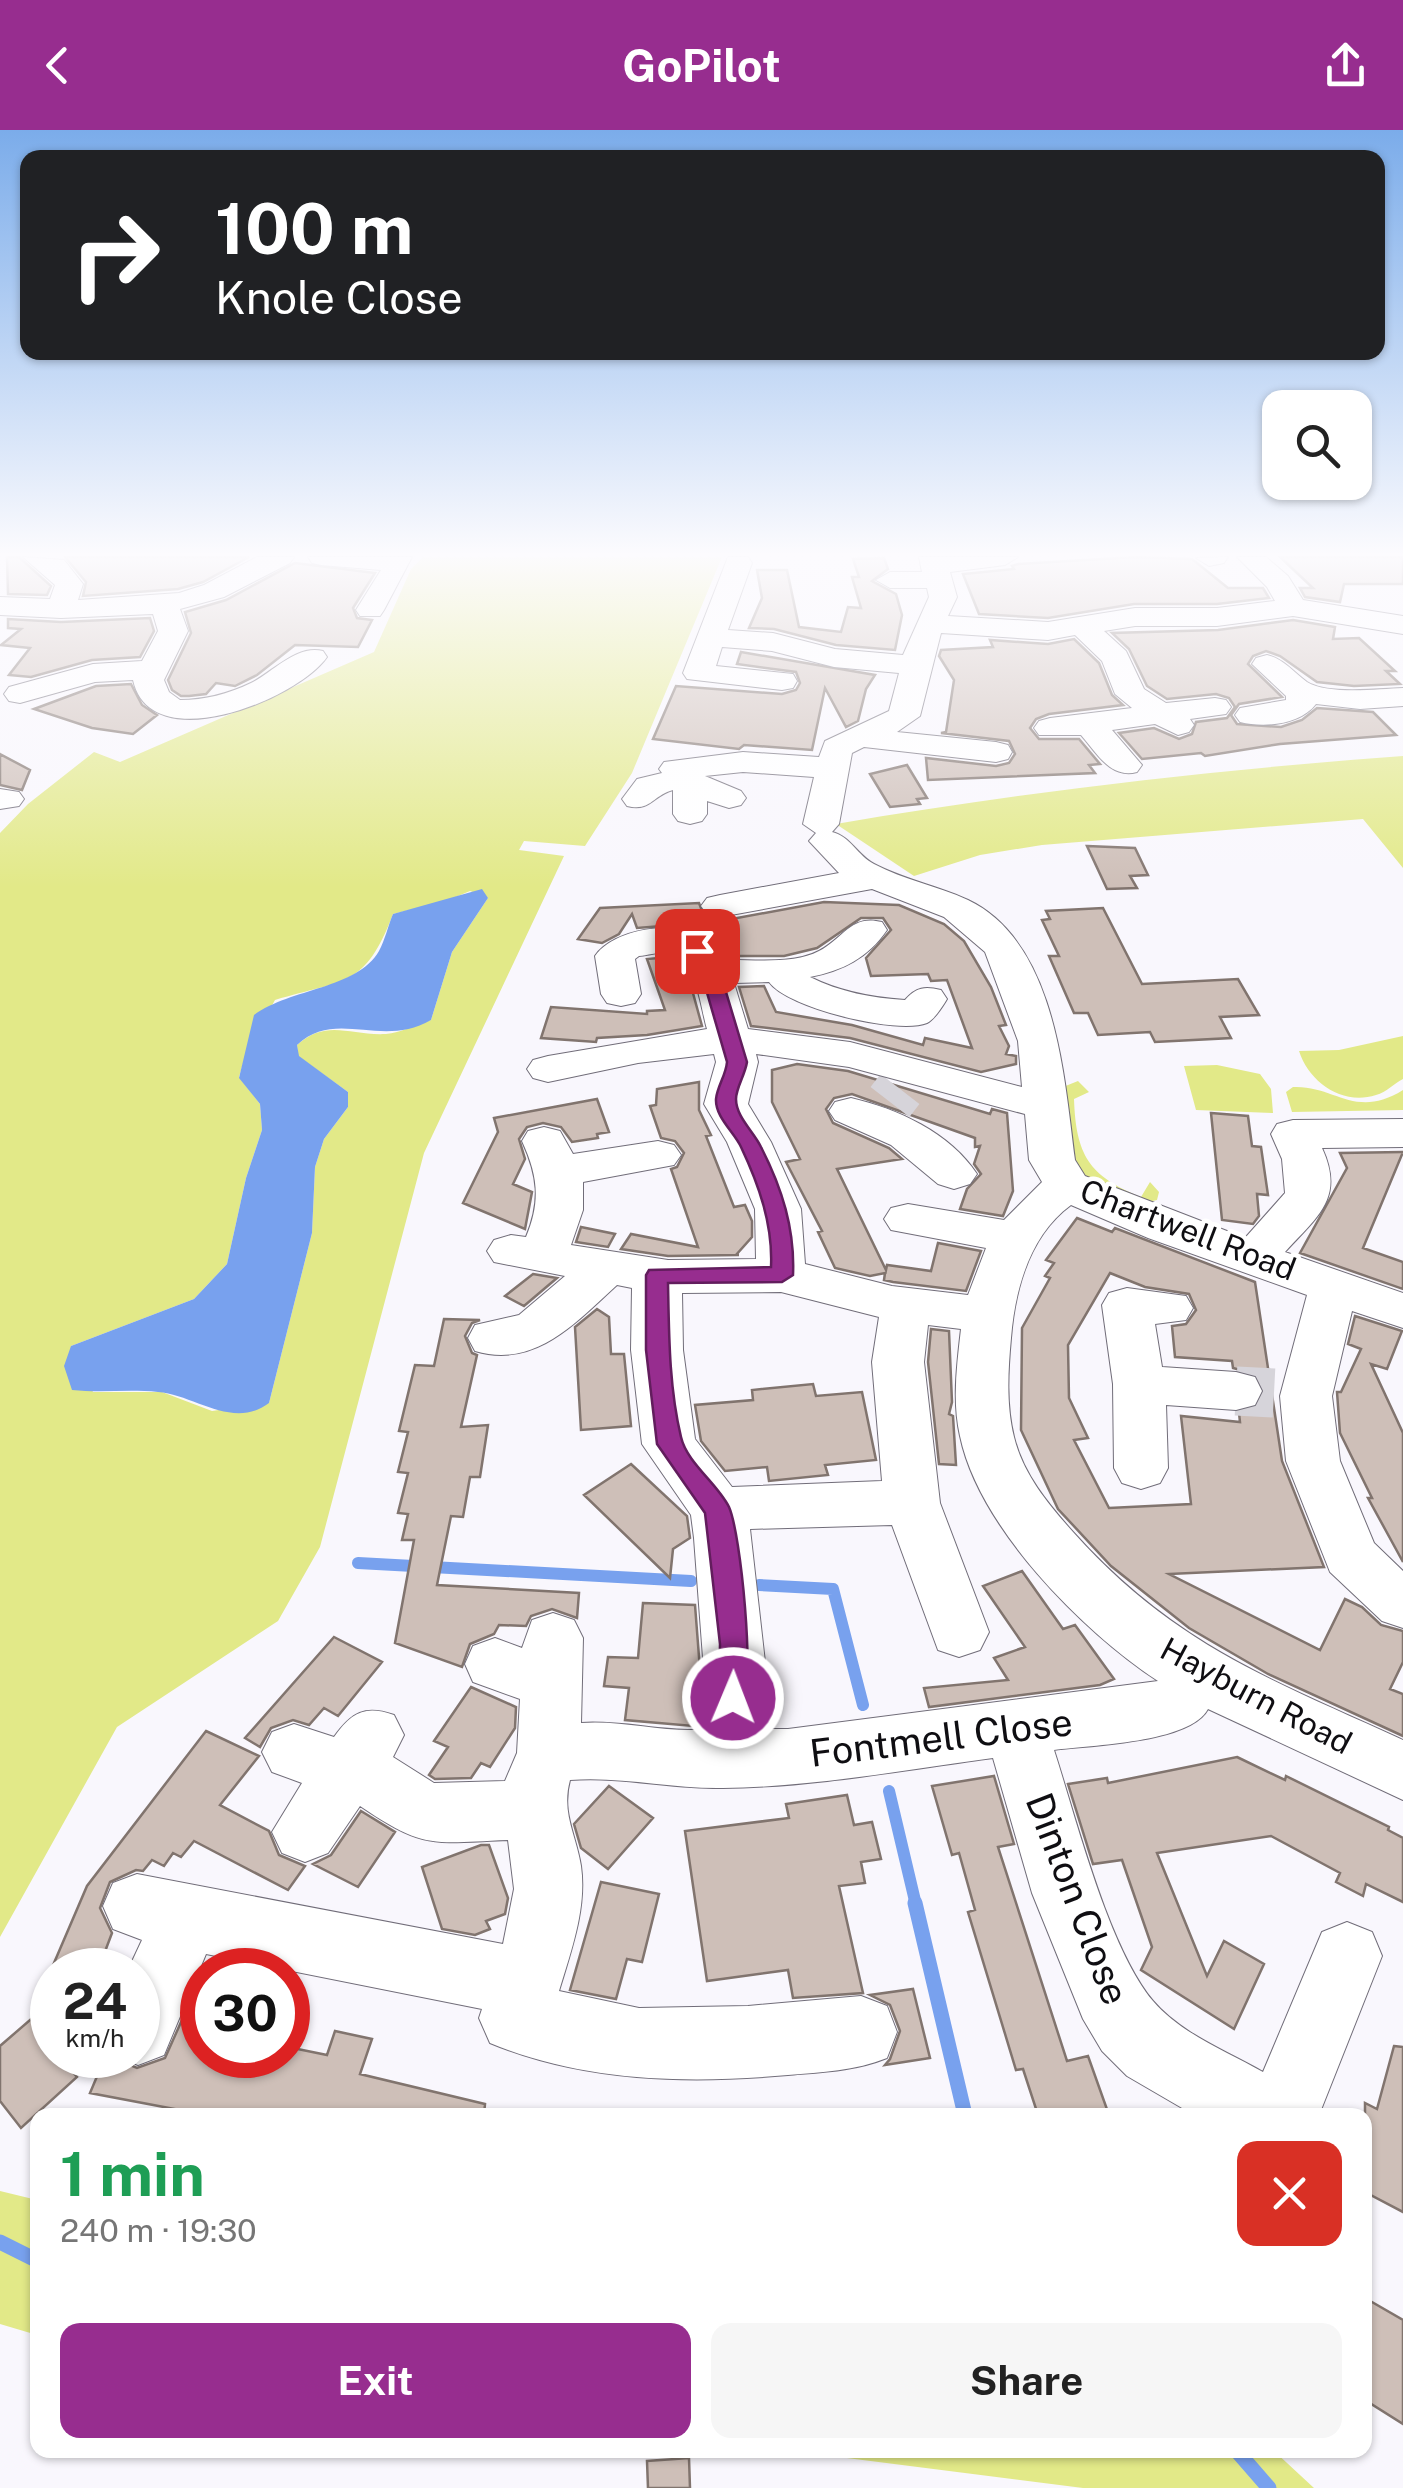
<!DOCTYPE html>
<meta charset="utf-8">
<style>
:root{--surface:#fff;--page:#f6f6f6;--text:#222;--muted:#767676;--accent:#972d8f}
body{margin:0;font-family:"Public Sans",sans-serif;background:var(--page);color:var(--text);height:100vh;display:flex;flex-direction:column;font-size:38px;white-space:nowrap}
*{box-sizing:border-box;margin:0}
p{font-size:32px;color:var(--muted)}
.icon{flex:none;width:55px;height:55px;fill:none;stroke:currentColor;stroke-width:2;stroke-linecap:round;stroke-linejoin:round}
.map{position:relative;flex:1;overflow:hidden}
.side{position:absolute;left:30px;top:1978px;width:1342px;height:350px;display:flex;flex-direction:column;background:var(--surface);border-radius:20px;box-shadow:0 2px 8px #0004}
.side>*{flex:none}
.guide{position:absolute;left:20px;top:20px;width:1365px;height:210px;border-radius:20px;box-shadow:0 2px 8px #0004;background:#202124;color:#fff;overflow:hidden}
.controls{position:absolute;left:1262px;top:260px;display:grid;gap:20px}
.controls a{display:grid;place-items:center;width:110px;height:110px;border-radius:20px;background:var(--surface);box-shadow:0 2px 8px #0004;font-size:50px}
.speed{position:absolute;left:30px;top:1818px;display:flex;gap:20px;font-size:50px;font-weight:700;text-align:center}
.speed>*{display:grid;place-content:center;width:130px;height:130px;border-radius:50%;background:var(--surface);box-shadow:0 2px 8px #0004;line-height:1}
.speed small{font-size:25px;font-weight:400}
.speed .limit{border:15px solid #d22;background:#fff;color:#111}
.pin{position:absolute;display:grid;place-items:center;width:85px;height:85px;color:#fff;margin:-42px;border-radius:20px;box-shadow:0 5px 15px #0006}
.me{position:absolute;width:110px;margin:-55px;rotate:1deg;stroke-linejoin:round;filter:drop-shadow(0 0 8px #0008)}
.turn{display:flex;align-items:center;gap:35px;height:210px;padding:0 30px;font-size:45px}
.turn .icon{width:130px;height:130px;stroke-width:2.5}
.turn b{display:block;font-size:70px;line-height:85px}
.round{display:grid;place-items:center;flex:none;width:105px;height:105px;border-radius:20px;background:var(--page)}
.overview{display:flex;align-items:center;justify-content:space-between;height:170px;padding:0 30px}
h1{font-size:60px;font-weight:700;line-height:75px;color:#1e9e55}
.button{display:flex;gap:20px;margin-top:auto;padding:20px 30px}
.button a{flex:1;height:115px;border-radius:20px;background:var(--accent);color:#fff;font-size:40px;font-weight:700;line-height:115px;text-align:center}
.button a+a{background:var(--page);color:var(--text)}
header{display:flex;justify-content:space-between;align-items:center;height:130px;padding:0 30px;background:var(--accent);color:#fff;font-size:45px;font-weight:700}
.map>svg:first-child{display:block}
</style>
<header><svg class="icon" aria-label="back" viewBox="0 0 24 24"><path d="M15 5l-7 7 7 7"/></svg>GoPilot<svg class="icon" aria-label="share" viewBox="0 0 24 24"><path d="M12 15V3M7 8l5-5 5 5M5 13v7h14v-7"/></svg></header>
<div class="map">
<svg width="1403" height="2358" viewBox="0 0 1403 2358">
<rect width="100%" height="100%" fill="#f9f7fd"/>
<path fill="#e2e988" fill-rule="evenodd" d="M423,427H722L632,643L585,716L524,711L519,720L564,726L424,1023L320,1417L278,1491L117,1597L0,1807V703L28,674L94,622L120,632L374,522L411,439ZM470,761L488,768L452,822L431,890C417,894 400,903 386,904C350,906 327,888 297,915L298,926L348,962V977L324,1009L315,1037L312,1103L269,1273L212,1281L162,1262H93L71,1216L194,1169L227,1134L246,1048L262,1000L260,974L239,947L247,920L275,870C345,849 365,858 393,784L446,771Z
M1403,626V738L1363,689L1042,715L980,725L914,746L836,694C1024,662 1212,640 1403,626Z
M1403,906V949C1393,954 1387,962 1376,965C1342,976 1309,952 1299,921L1339,920Z
M1217,935L1260,944L1271,959L1273,983L1196,980L1184,936Z
M1078,951L1089,962L1074,969C1076,1024 1088,1046 1141,1067L1150,1052L1159,1062L1157,1070L1139,1074L1075,1041L1063,957Z
M1293,957C1335,955 1355,990 1403,960V980L1292,982L1286,962Z
M0,2061L37,2070V2205L0,2194Z
M784,2320H1273L1314,2358H1083Z"/>
<path fill="#78a1ee" d="M482,759L488,768L452,822L431,890C381,919 336,878 297,915L299,926L348,962V977L324,1009L315,1037L312,1103L269,1273C233,1300 195,1265 158,1262C129,1259 101,1263 72,1260L64,1236L71,1216L194,1169L227,1134L246,1048L262,1000L260,974L239,948L254,885C291,858 357,859 379,821C385,810 388,796 393,784Z"/>
<g fill="none" stroke-linecap="round" stroke-linejoin="round">
<path stroke="#78a1ee" stroke-width="12" d="M358,1433L691,1451
M759,1455L833,1459L863,1575
M889,1661L916,1775"/>
<path stroke="#78a1ee" stroke-width="15" d="M915,1773L965,1985
M0,2112L38,2131
M1236,2320L1269,2358"/>
</g>
<path fill="#cebfb8" stroke="#81746e" stroke-width="2.5" fill-rule="evenodd" d="M7,427H19L51,456L47,465L8,464Z
M65,427H249L203,452L178,459L83,466L86,452Z
M1136,427L1192,429L1228,458H1263L1269,468L1217,474H1134L1048,488L979,484L963,444L1014,439L1012,436L1018,434Z
M1280,427H1403V454H1344L1340,472L1305,467L1300,458H1313Z
M884,428L888,439L872,451L896,464L902,485L895,520L836,515L774,499L749,498L762,468L757,440H787L799,497L841,502L848,477L861,478L852,447H859L853,429Z
M295,433L375,443L353,478L357,488L372,490L358,517L295,515L257,545L235,556L216,553L206,564L189,566H181L172,560L168,550L191,503L185,482L226,470Z
M150,488L154,501L140,527L92,530L31,547L9,545L30,518L1,515L21,499L8,498V489L61,492Z
M1293,490L1335,497L1333,509L1359,508L1395,541H1386L1400,554L1354,556L1317,552L1280,526L1266,521L1253,526L1248,534L1282,567L1239,574L1231,585L1237,594L1281,597L1302,590L1317,578L1373,582L1396,605L1280,614L1205,626L1201,623L1142,629L1119,603L1154,598L1179,609L1192,604L1196,592L1227,588L1235,577L1229,568L1216,564L1167,569L1147,556L1129,519L1112,503L1218,500Z
M1074,509L1099,533L1112,565L1123,575L1049,584L1036,589L1030,598L1039,609H1079L1100,634L1089,635L1095,643L928,650L926,628L996,636L1009,633L1015,624L1009,611L941,603L946,602L954,550L939,526L941,520L993,517L990,510L1048,514Z
M741,522L875,545L866,559L858,591L846,597L825,558L812,620L744,615L739,619L653,609L676,556L782,564L796,560L800,553L796,542L737,534Z
M131,554L142,575L157,585L133,604L92,598L34,579L96,556Z
M0,624L30,640L22,660L0,655Z
M907,635L927,668L917,669L920,674L890,677L870,644Z
M1087,716L1135,718L1148,745L1130,746L1137,758L1107,759Z
M824,772L899,775L944,794L964,811L991,857L1006,895L999,896L1009,916L1006,924L1016,926V934L981,942L850,908L751,896L739,857L764,856L776,882L852,895L923,915L925,908L972,918L947,850L931,851L928,844L871,846L866,828L891,800L883,788H861L817,818L784,826H724L702,803L675,795L637,798L632,784L619,804L602,813L578,809L600,778L699,773L704,786L721,791Z
M1103,778L1142,854L1238,849L1259,885L1220,887L1231,908L1155,912L1150,902L1098,905L1088,883H1074L1049,826H1059L1042,790L1050,789L1046,781Z
M670,827L677,830L688,845L702,896L647,905L597,908L596,912L541,908L551,877L647,884V881L665,880L647,829Z
M797,934L848,941L990,984L992,979L1007,983L1013,1061L1003,1086L960,1079L967,1059L981,1044L974,1034L980,1016L975,1017V1008L852,964L834,968L826,979L833,993L889,1018L902,1029L837,1039L886,1140L887,1135L931,1141L938,1113L981,1121L966,1161L893,1152L884,1150L885,1143L870,1146L835,1138L818,1102L822,1101L786,1032L800,1029L772,972V940Z
M699,952V980L711,1005L706,1006L734,1077L745,1075L752,1091V1107L736,1125H739L668,1126L621,1119L631,1104L698,1117L671,1039L677,1037L684,1023L675,1011L661,1008L650,976L656,975L657,959Z
M597,969L609,1002L597,1004L598,1008L572,1012L561,997L543,993L527,997L519,1009L525,1029L513,1054L532,1062L525,1099L463,1073L498,1002L494,988Z
M1211,983L1248,986L1252,1016L1261,1017L1268,1065L1257,1064L1259,1086L1253,1094L1222,1090Z
M1403,1022L1363,1118L1403,1132V1159L1300,1123L1347,1038L1340,1023Z
M1077,1088L1112,1102L1115,1098L1255,1152L1282,1331L1324,1437L1169,1444L1320,1520L1345,1469L1362,1477L1381,1495L1403,1501V1532L1390,1559L1403,1564V1606L1268,1544L1189,1498L1111,1436L1058,1379L1021,1300L1022,1198L1050,1148L1045,1146L1054,1133L1046,1130ZM1110,1143L1145,1157L1189,1164L1196,1180L1186,1194L1172,1196L1175,1227L1232,1231L1233,1238L1258,1245L1265,1259L1258,1277L1239,1283L1240,1292L1181,1286L1191,1374L1109,1378L1074,1310L1088,1308L1069,1268L1068,1215Z
M581,1097L615,1104L608,1117L576,1112Z
M533,1144L557,1148L524,1176L505,1166Z
M597,1179L609,1187L611,1224H624L631,1296L581,1300L575,1197Z
M1355,1186L1402,1201L1387,1239L1371,1234L1403,1303V1432L1368,1368H1372L1340,1303L1337,1262H1341L1361,1219L1348,1214Z
M444,1189L480,1190L472,1193L465,1206L472,1223L477,1225L461,1297L488,1295L480,1347H470L463,1387L451,1386L437,1455L579,1463L577,1488L552,1479L531,1486L526,1496L499,1495L494,1504L470,1514L462,1537L395,1513L414,1410H402L408,1384L398,1383L408,1343L398,1342L408,1302L399,1301L415,1235L434,1236Z
M931,1199L949,1201L952,1272L949,1284L953,1286L956,1335L939,1334L928,1232Z
M813,1254L816,1266L862,1262L876,1330L825,1335L828,1345L769,1351L767,1337L725,1341L701,1311L695,1275L753,1270L752,1260Z
M631,1334L687,1386L690,1408L673,1419L670,1448L584,1365Z
M1022,1441L1063,1499L1075,1495L1114,1549L1100,1555L929,1577L924,1558L1008,1550L994,1528L1025,1517L983,1456Z
M643,1473L695,1475L700,1540L693,1596L625,1590L629,1558L604,1556L608,1527L638,1528Z
M334,1507L382,1532L338,1586L324,1578L309,1595L293,1590L271,1598L260,1617L245,1608Z
M471,1557L516,1577L515,1598L490,1637L481,1633L471,1648L435,1649L429,1645L448,1617L434,1611Z
M206,1601L259,1626L220,1675L269,1701L279,1725L305,1736L288,1760L194,1711L181,1727L173,1723L164,1736L152,1730L143,1741L136,1740L110,1752L100,1778L112,1803L98,1840H51L87,1756Z
M1237,1627L1285,1650L1286,1646L1389,1697L1388,1700L1403,1708V1772L1366,1754L1363,1766L1336,1752L1340,1743L1271,1706L1157,1723L1207,1846L1224,1811L1264,1834L1234,1899L1141,1840L1152,1817L1122,1730L1093,1734L1068,1654L1107,1648L1108,1653Z
M994,1646L1014,1714L998,1717L1067,1931L1088,1926L1109,1985H1038L1023,1939L1016,1940L968,1782L975,1780L959,1723L952,1725L932,1656Z
M609,1656L653,1688L608,1739L581,1718L574,1694Z
M847,1665L854,1695L872,1692L881,1729L861,1732L865,1753L839,1756L863,1863L793,1868L788,1840L707,1851L685,1701L789,1688L786,1674Z
M361,1681L395,1702L358,1757L313,1734L331,1725Z
M481,1715H489L508,1768L505,1784L486,1791L490,1799L475,1805L442,1799L422,1737Z
M601,1752L659,1764L642,1832L627,1829L616,1869L570,1860Z
M913,1859L930,1928L885,1935L890,1929L900,1901L890,1875L870,1865Z
M52,1871V1925H58L77,1947L21,1998L0,1971V1916Z
M190,1872L202,1874V1925H288V1917L327,1925L335,1901L372,1909L360,1944L485,1974L484,1985H206L90,1963L106,1925L137,1938L165,1928Z
M1394,1916L1403,1917V2082L1365,2062V1973L1377,1979Z
M1365,2168L1403,2190V2294L1365,2270Z
M689,2328L690,2358H648L647,2331Z"/>
<g fill="none" stroke-linecap="round" stroke-linejoin="round">
<path stroke="#d6d4da" stroke-width="49" stroke-dasharray="49 24" stroke-linecap="butt" d="M890,972L900,959
M1236,1261L1274,1263"/>
<g stroke="#716d79" stroke-width="2">
<path id="minor" d="M23,427L64,430L83,454L78,470L179,463L204,455L257,427H294L290,433L224,467L180,479L188,501L164,550L169,562L180,570C205,570 228,564 251,553C273,542 297,514 323,521L327,527C297,570 150,629 133,550L95,552L20,573L9,571L4,564L9,557L93,534L142,531L158,501L153,484L61,488L0,485V467L50,469L55,455Z
M308,427H412L384,480L380,486H360L356,480L381,440L321,435L312,433Z
M728,427H748L752,433L728,500L773,503L835,519L903,525L929,467L927,458H890L876,450L890,442H922L919,427H1018L1005,435L950,442L957,467L948,486L1048,492L1135,478H1217L1275,471L1267,457L1237,427H1266L1288,446L1303,470L1403,486V504L1293,486L1217,496H1135L1104,501L1126,521L1144,559L1166,573L1215,568L1226,570L1231,577L1226,584L1190,589L1194,595L1189,602L1178,605L1155,594L1112,600L1142,635L1137,642C1110,649 1097,623 1081,605H1039L1034,598L1039,591L1050,588L1132,578L1115,564L1102,531L1075,505L1048,510L941,503L920,586L897,602L996,612L1008,615L1012,622L1008,629L996,632L864,617L852,623L839,694L832,702C850,706 858,726 874,734C904,750 938,756 968,770C1056,812 1064,946 1075,1030L1085,1046L1245,1108L1285,1063L1282,1029L1271,1004L1277,994L1293,990L1403,989V1017L1322,1018C1345,1068 1318,1086 1285,1122L1403,1163V1198L1352,1181L1332,1266L1340,1331L1374,1413L1403,1441V1498L1382,1491L1330,1442L1286,1331L1280,1266L1307,1165L1148,1108L1071,1075C1030,1105 1015,1159 1011,1208C1008,1241 1006,1275 1014,1307C1023,1344 1048,1374 1073,1402C1174,1515 1270,1549 1403,1610V1670L1208,1579C1190,1613 1091,1615 1054,1620C1076,1688 1108,1817 1153,1871C1180,1903 1226,1921 1263,1942L1322,1802L1347,1792L1372,1802L1382,1826L1319,1985H1194L1127,1946L1102,1921L1083,1889L1032,1763L993,1628C904,1640 813,1657 723,1658C672,1659 621,1646 570,1650C561,1683 576,1704 581,1736C587,1778 571,1821 559,1861L639,1878L748,1876L861,1866L887,1876L897,1902L887,1928C855,1941 822,1942 788,1945C688,1954 584,1952 490,1913L479,1888L482,1879L206,1824L164,1925L138,1935L114,1925H138V1840H128L142,1810L113,1799L103,1776L113,1753L137,1744L503,1814L514,1759L508,1710C432,1713 425,1720 360,1676L328,1723L305,1732L282,1723L272,1702L302,1653L272,1642L262,1622L272,1602L294,1594L334,1607C352,1582 365,1575 394,1585L404,1605L393,1627L434,1653L505,1651L517,1623L520,1569L473,1552L465,1534L473,1516L495,1508L522,1518L532,1490L553,1483L574,1490L583,1508L581,1593C620,1590 657,1601 696,1600L704,1541L694,1408L691,1385L642,1314L631,1220L632,1158L617,1155C576,1192 536,1239 475,1221L468,1208L475,1195L519,1185L565,1146L494,1132L487,1121L494,1110L511,1105L526,1107C541,1071 538,1046 522,1011L528,1001L544,997L560,1001L573,1024L658,1011L674,1015L681,1025L674,1035L583,1052V1080L571,1115L668,1130L756,1129L755,1079L727,1012L704,974L716,932L714,924L638,933L548,952L533,948L527,939L533,930L548,926L707,899C701,880 696,826 671,823C662,821 649,825 639,826L635,829L641,864L635,873L621,876L607,873L601,864L595,826C614,799 673,790 701,806C711,811 716,820 722,830C751,829 793,835 819,821C844,808 851,784 882,792L887,800C868,828 842,841 810,847C840,862 872,868 905,870C916,857 925,856 941,860L947,869C942,877 935,889 927,893C898,905 787,878 769,852L734,853L748,899L850,912L1022,957L1018,911L985,822L944,787L872,759L720,787L707,784L701,776L707,768L720,765L839,743L809,711L816,703L803,694L814,647L743,642L705,646L741,661L746,668L741,675L729,678L707,671V684L702,691L690,694L678,691L673,684V660C653,665 651,682 627,676L622,669L637,649L662,643L659,639L664,632L743,622L819,627L825,611L889,581L899,543L834,537L772,521L722,517L716,536L793,544L797,551L793,558L782,560L687,549L683,543ZM756,924L849,937L1025,984L1029,1030L1042,1052L1004,1090L908,1074L891,1078L884,1089L891,1100L986,1118L968,1165L892,1156L805,1134L801,1079L771,1012L748,974L758,932ZM781,1162L879,1187L872,1232L882,1351L732,1357L695,1309L683,1220L682,1163ZM928,1195L961,1199C957,1234 952,1271 960,1306C979,1397 1082,1501 1158,1551L788,1599H759L766,1541L750,1399L892,1395L938,1520L959,1527L980,1520L989,1502L940,1373L924,1232Z
M1228,427L1224,433L1209,436L1196,428Z
M1267,525C1284,529 1293,542 1307,552C1328,565 1378,559 1403,558V576L1360,579L1316,574C1300,595 1264,598 1240,592L1235,585L1240,578L1286,570V566L1252,534L1256,528Z
M0,659L19,662L24,669L19,676L0,679Z
M851,968C898,979 949,1002 977,1044L970,1054L954,1059L938,1054L891,1015L835,990L829,981L835,972Z
M1127,1158L1186,1166L1193,1178L1186,1190L1155,1194L1162,1237L1236,1242L1255,1247L1262,1261L1255,1275L1236,1280L1166,1275L1168,1338L1160,1353L1141,1359L1122,1353L1114,1338L1113,1254L1102,1175L1109,1163Z"/>
</g>
<use href="#minor" fill="#fff" fill-rule="evenodd"/>
</g>
<linearGradient id="sky" x2="0" y2="1"><stop stop-color="#7bacea"/><stop offset="0.56" stop-color="#fcfbfe"/><stop offset="1" stop-color="#fcfbfe" stop-opacity="0"/></linearGradient>
<rect width="1403" height="757" fill="url(#sky)"/>
<path fill="#972d8f" stroke="#621d5d" stroke-width="2.5" d="M697,815L704,817L720,842L747,932C745,945 736,958 736,969C736,987 754,1002 761,1017C782,1058 795,1099 793,1145L782,1152L668,1153C669,1204 669,1257 681,1307C687,1333 717,1353 729,1377C741,1404 755,1551 743,1576L733,1580L723,1576L719,1568L720,1514L705,1383L657,1314L646,1220V1145L649,1140L771,1137C773,1095 759,1055 741,1017C734,1002 715,987 716,969C717,957 726,945 727,932L701,842L688,821Z"/>
<g text-anchor="middle" stroke-width="9" stroke-linejoin="round" paint-order="stroke">
<g font-size="32" fill="#0f0e12" stroke="#fff">
<text transform="translate(1188 1100) rotate(21)" y="11">Chartwell Road</text>
<text transform="translate(1256 1566) rotate(28)" y="11">Hayburn Road</text>
</g>
<g font-size="38" fill="#0f0e12" stroke="#fff">
<text transform="translate(941 1608) rotate(-7)" y="13">Fontmell Close</text>
<text transform="translate(1077 1769) rotate(69)" y="13">Dinton Close</text>
</g>
</g>
</svg>
<div class="controls">
<a><svg class="icon" aria-label="search" viewBox="0 0 24 24"><circle cx="10" cy="10" r="6"/><path d="M15 15l6 6"/></svg></a>
</div>
<div class="speed"><div>24<small>km/h</small></div><div class="limit">30</div></div>
<div class="pin" style="left:697px;top:821px;background:#d93025"><svg class="icon" aria-label="arrive" viewBox="0 0 24 24"><path d="M6 21V4h12l-3 4 3 4H6"/></svg></div>
<svg class="me" style="left:733px;top:1568px" viewBox="-20 -20 40 40"><circle r="17" fill="#972d8f" stroke="#fff" stroke-width="3"/><path d="M0-11L8 9 0 5-8 9z" fill="#fff"/></svg>
<div class="guide">
<div class="turn"><svg class="icon" aria-label="right" viewBox="0 0 24 24"><path d="M7 20v-9h11M14 6l5 5-5 5"/></svg><div><b>100 m</b>Knole Close</div></div>
</div>
<section class="side">
<div class="overview"><div><h1>1 min</h1><p>240 m · 19:30</p></div><a class="round" style="background:#d93025;color:#fff"><svg class="icon" aria-label="close" viewBox="0 0 24 24"><path d="M6 6l12 12M18 6L6 18"/></svg></a></div>
<div class="button"><a>Exit</a><a>Share</a></div>
</section>
</div>
